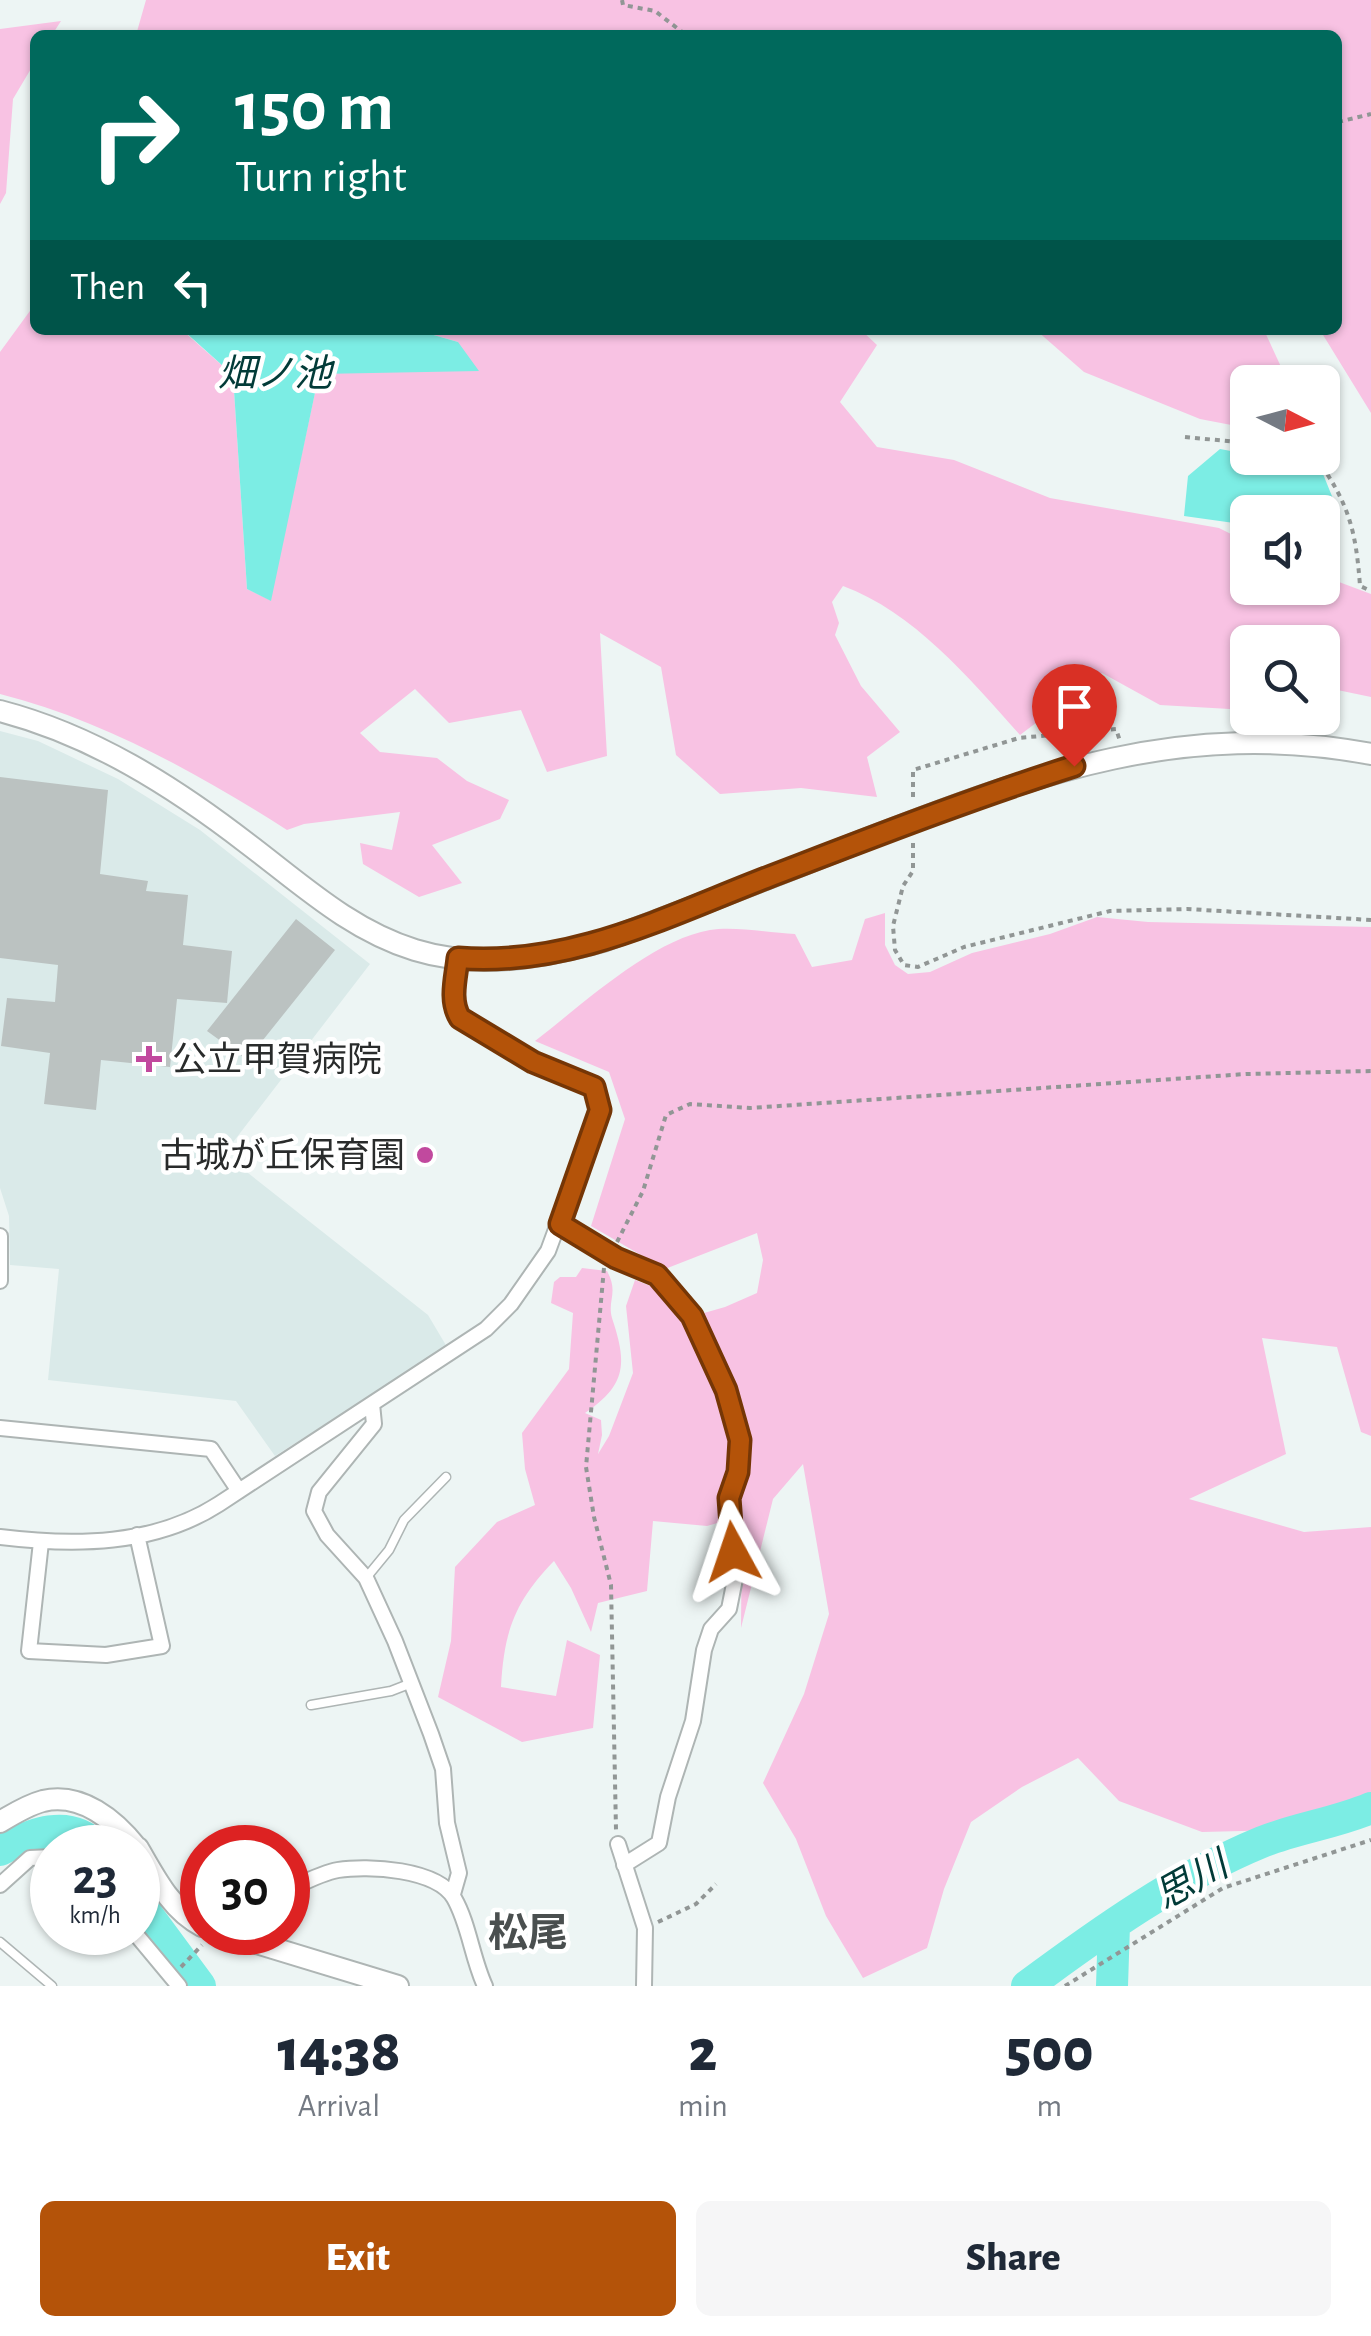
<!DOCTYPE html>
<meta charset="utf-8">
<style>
:root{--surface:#fff;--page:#f6f6f7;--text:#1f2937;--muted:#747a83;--accent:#b45309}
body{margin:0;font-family:"Alegreya Sans","Noto Sans JP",sans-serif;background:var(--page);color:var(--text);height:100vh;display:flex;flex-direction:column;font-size:38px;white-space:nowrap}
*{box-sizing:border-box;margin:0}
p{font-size:32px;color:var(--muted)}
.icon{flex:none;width:55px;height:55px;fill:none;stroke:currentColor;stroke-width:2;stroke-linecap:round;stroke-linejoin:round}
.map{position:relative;height:1986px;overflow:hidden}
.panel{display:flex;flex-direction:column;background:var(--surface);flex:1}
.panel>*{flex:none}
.guide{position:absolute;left:30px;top:30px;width:1312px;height:305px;border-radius:15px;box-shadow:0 2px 8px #0004;background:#00695c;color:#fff;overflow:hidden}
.needle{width:65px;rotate:96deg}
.buttons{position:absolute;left:1230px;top:365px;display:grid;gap:20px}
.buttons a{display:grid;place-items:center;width:110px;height:110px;border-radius:15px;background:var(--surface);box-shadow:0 2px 8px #0004;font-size:50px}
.speed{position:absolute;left:30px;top:1825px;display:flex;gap:20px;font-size:50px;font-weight:700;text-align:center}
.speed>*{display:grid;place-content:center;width:130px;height:130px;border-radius:50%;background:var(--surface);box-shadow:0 2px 8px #0004;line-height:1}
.speed small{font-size:25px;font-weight:400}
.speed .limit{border:15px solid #d22;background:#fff;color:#111}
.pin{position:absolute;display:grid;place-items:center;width:85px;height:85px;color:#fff;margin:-102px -42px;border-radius:50% 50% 50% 0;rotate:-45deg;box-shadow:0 0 10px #0007}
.pin .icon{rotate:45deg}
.me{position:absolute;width:110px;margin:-55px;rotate:355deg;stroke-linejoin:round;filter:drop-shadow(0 0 8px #0008)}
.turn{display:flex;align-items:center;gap:35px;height:210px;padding:0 40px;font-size:45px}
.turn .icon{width:130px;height:130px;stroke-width:2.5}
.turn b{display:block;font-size:70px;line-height:85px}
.then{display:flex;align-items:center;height:95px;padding:0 40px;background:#0003;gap:20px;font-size:38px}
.eta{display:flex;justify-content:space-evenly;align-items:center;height:170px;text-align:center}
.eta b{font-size:60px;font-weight:800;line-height:70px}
.button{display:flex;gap:20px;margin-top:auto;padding:20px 40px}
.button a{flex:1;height:115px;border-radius:15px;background:var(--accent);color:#fff;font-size:40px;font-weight:800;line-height:115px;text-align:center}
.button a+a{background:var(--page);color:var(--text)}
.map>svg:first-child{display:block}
</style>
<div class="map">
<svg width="1371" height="1986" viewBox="0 0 1371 1986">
<rect width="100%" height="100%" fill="#edf5f4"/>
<path fill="#daeae9" d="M0,731L38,741L118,779L200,830L370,964L224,1154L428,1315L447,1347L275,1456L236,1401L48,1380L59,1269L10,1265L9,1216L0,1188Z"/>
<path fill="#f8c2e3" d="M146,0H1371V413L1320,330H1338V35H136Z
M61,21L52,35H35V62L13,99L6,193L0,204V29Z
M35,304V330H182L233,375L247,589L270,600L319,374L458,342L416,330H861L877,345L840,402L877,447L954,460L1050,498L1219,528L1247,542L1248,588H1322L1323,576L1371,594V697L1323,687L1322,642H1248L1247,710L1160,705L1102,673L1020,735C970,679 914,612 843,586L832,602L839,623L835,635L861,686L900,732L867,757L877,797L801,788L720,794L676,755L661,667L600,633L607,756L547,772L521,710L449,723L415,689L360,733L380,752L437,758L467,781L509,800L500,819L432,845L462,883L419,897L363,864L360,843L392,850L400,812L304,824L287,830C199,774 103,720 0,694V352Z
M1036,330H1264L1288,382H1248L1247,428L1200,419L1084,372Z
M885,913V945L895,965L908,974L930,972L972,953L1050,934L1097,917L1148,922L1371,927V1436L1361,1432L1337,1347L1262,1338L1286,1454L1189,1499L1304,1532L1371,1527V1815L1328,1829L1202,1832L1119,1801L1078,1758L1022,1787L971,1822L944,1889L927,1948L863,1978L826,1916L796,1839L763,1783L804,1694L829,1614L803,1464L773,1499L741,1628L742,1516L707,1526L653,1521L647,1591L598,1603L591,1632L571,1588L554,1561C515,1601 504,1631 501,1687L556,1696L567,1640L600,1655L593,1728L522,1742L438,1697L451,1641L455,1567L497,1522L535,1505L525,1469L522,1433L569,1369L573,1313L551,1303L554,1282L560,1277H576L582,1268L607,1271C619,1293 607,1300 612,1318C627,1363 627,1385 585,1413L601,1420L602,1435L598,1454L609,1436L633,1373L626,1306L635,1280L661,1290L690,1317L725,1307L757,1293L763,1260L757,1233L665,1269L591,1226L625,1119L609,1072L535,1041C582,1005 651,940 710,930C734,926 771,933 795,934L812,967L852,960L865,919Z"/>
<path fill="#7cede4" d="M183,330H416L458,342L479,371L319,374L271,601L247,589L233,375Z
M1220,449L1247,454L1248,458L1321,469L1340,516L1331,550L1323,552L1322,512H1248L1247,534L1234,523L1184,516L1188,476Z"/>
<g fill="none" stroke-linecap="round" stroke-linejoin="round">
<path stroke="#7cede4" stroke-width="32" d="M0,1850C31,1834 69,1817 98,1848
M138,1902L200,1986
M1027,1986C1100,1932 1177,1877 1262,1842C1297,1828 1336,1823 1371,1808
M1112,1986L1114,1925"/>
</g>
<path fill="#bbc2c1" d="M0,777L108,790L100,874L148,881L146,891L188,895L183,945L232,951L227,1003L177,999L170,1067L101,1060L96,1110L44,1104L50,1053L1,1046L7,998L55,1002L58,965L0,958Z
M296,919L335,950L247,1060L207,1031Z"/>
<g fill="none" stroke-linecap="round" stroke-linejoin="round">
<g stroke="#aeb5b4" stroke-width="11">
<path id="lane" d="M366,1578L389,1550L404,1520L446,1477
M311,1705L391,1691L409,1684
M0,1942L52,1986"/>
</g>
<g stroke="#aeb5b4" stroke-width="18">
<path id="street" d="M560,1224L616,1257L657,1275L692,1316L726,1390L739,1440L738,1472L729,1498V1529L736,1574L729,1609L711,1629L704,1650L693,1721L668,1797L659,1843L624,1865
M0,1236V1281
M372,1404L374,1424L319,1492L314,1511L327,1535L366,1578L395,1641L431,1734L443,1769L447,1823L459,1873L453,1894
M0,1428L211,1449L239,1491
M0,1537C74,1546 154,1546 219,1504L486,1329L511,1304L548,1251L600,1110L593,1087L533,1062L460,1018C449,1001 456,977 459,958
M41,1542L29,1651L106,1655L162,1646L137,1535
M618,1844L645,1928L644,1986
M0,1885L30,1858L52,1857
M288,1890C303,1883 321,1873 338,1870C368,1865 437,1869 454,1898C469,1924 472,1958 485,1986
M134,1932L179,1986"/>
</g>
<g stroke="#aeb5b4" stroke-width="24">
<path id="secondary" d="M0,711C92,735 173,786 248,844C301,884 350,930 415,950C477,969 542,958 603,941C692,908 779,874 867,839C1039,773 1183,719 1371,754
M0,1822C13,1814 28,1805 43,1801C81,1792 115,1820 137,1848
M138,1848C155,1877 171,1910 202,1926
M220,1932L398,1986"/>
</g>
<path stroke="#919695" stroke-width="4" stroke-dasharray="5 5" stroke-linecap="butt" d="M622,0L623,5L655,11L686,35
M1338,122L1371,114
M1185,437L1248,443
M1316,458C1349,503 1356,531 1360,586L1371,591
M913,797V770L1019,738L1116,729L1120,741
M913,843V871L903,886L893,926L895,950L904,965L918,967L964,947L1110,911L1187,909L1371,920
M617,1242L643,1191L666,1115L690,1104L750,1108L1246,1074L1371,1071
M604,1268L586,1467L594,1517L611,1585L616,1830
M658,1922L696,1904L716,1884
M181,1967L202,1945
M1065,1986L1223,1888L1371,1840"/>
<use href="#lane" stroke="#fff" stroke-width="8"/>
<use href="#street" stroke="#fff" stroke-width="14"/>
<use href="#secondary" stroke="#fff" stroke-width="20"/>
</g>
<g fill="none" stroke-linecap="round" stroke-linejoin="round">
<g stroke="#753606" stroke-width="25">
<path id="route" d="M733,1552L729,1498L738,1472L740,1440L726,1390L692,1316L657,1275L616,1258L560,1224L600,1110L594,1087L533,1062L460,1018C449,1000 456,978 458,958C569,967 665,917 766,878C868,839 970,799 1074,766"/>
</g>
<use href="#route" stroke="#b45309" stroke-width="18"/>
</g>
<g fill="#c1499e" stroke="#fff" stroke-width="4">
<path d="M144 1044h10v10h10v10h-10v10h-10v-10h-10v-10h10z"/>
<circle cx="425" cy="1155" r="10"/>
</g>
<g text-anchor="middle" stroke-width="9" stroke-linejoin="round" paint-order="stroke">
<g font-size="35" fill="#292b2b" stroke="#fff" text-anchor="start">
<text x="172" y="1071">公立甲賀病院</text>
<text x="405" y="1167" text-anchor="end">古城が丘保育園</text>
</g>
<g font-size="38" font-style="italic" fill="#023b38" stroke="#fff">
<text x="275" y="386">畑ノ池</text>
<text transform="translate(1191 1880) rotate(-29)" y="13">思川</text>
</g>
<g font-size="40" font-weight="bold" fill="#4a4f4f" stroke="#fff">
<text x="528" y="1946">松尾</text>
</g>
</g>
</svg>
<div class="buttons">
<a><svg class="needle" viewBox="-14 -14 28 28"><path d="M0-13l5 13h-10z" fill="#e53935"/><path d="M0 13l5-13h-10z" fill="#747a83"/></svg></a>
<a><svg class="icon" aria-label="sound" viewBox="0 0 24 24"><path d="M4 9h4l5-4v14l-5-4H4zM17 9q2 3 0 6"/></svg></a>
<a><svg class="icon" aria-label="search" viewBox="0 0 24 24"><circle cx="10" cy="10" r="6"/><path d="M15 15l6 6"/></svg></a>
</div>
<div class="speed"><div>23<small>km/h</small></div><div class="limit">30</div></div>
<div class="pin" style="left:1074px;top:766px;background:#d93025"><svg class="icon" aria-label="arrive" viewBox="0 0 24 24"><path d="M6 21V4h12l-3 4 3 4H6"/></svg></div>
<svg class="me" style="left:733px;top:1552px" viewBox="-20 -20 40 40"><path d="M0-17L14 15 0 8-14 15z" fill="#b45309" stroke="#fff" stroke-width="4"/></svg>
<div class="guide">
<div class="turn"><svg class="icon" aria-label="right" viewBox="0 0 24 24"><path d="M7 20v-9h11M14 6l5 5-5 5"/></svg><div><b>150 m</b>Turn right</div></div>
<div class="then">Then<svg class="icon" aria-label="left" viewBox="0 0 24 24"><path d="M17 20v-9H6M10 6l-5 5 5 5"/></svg></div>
</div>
</div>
<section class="panel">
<div class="eta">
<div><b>14:38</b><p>Arrival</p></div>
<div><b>2</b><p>min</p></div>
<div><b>500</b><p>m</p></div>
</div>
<div class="button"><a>Exit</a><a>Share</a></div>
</section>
